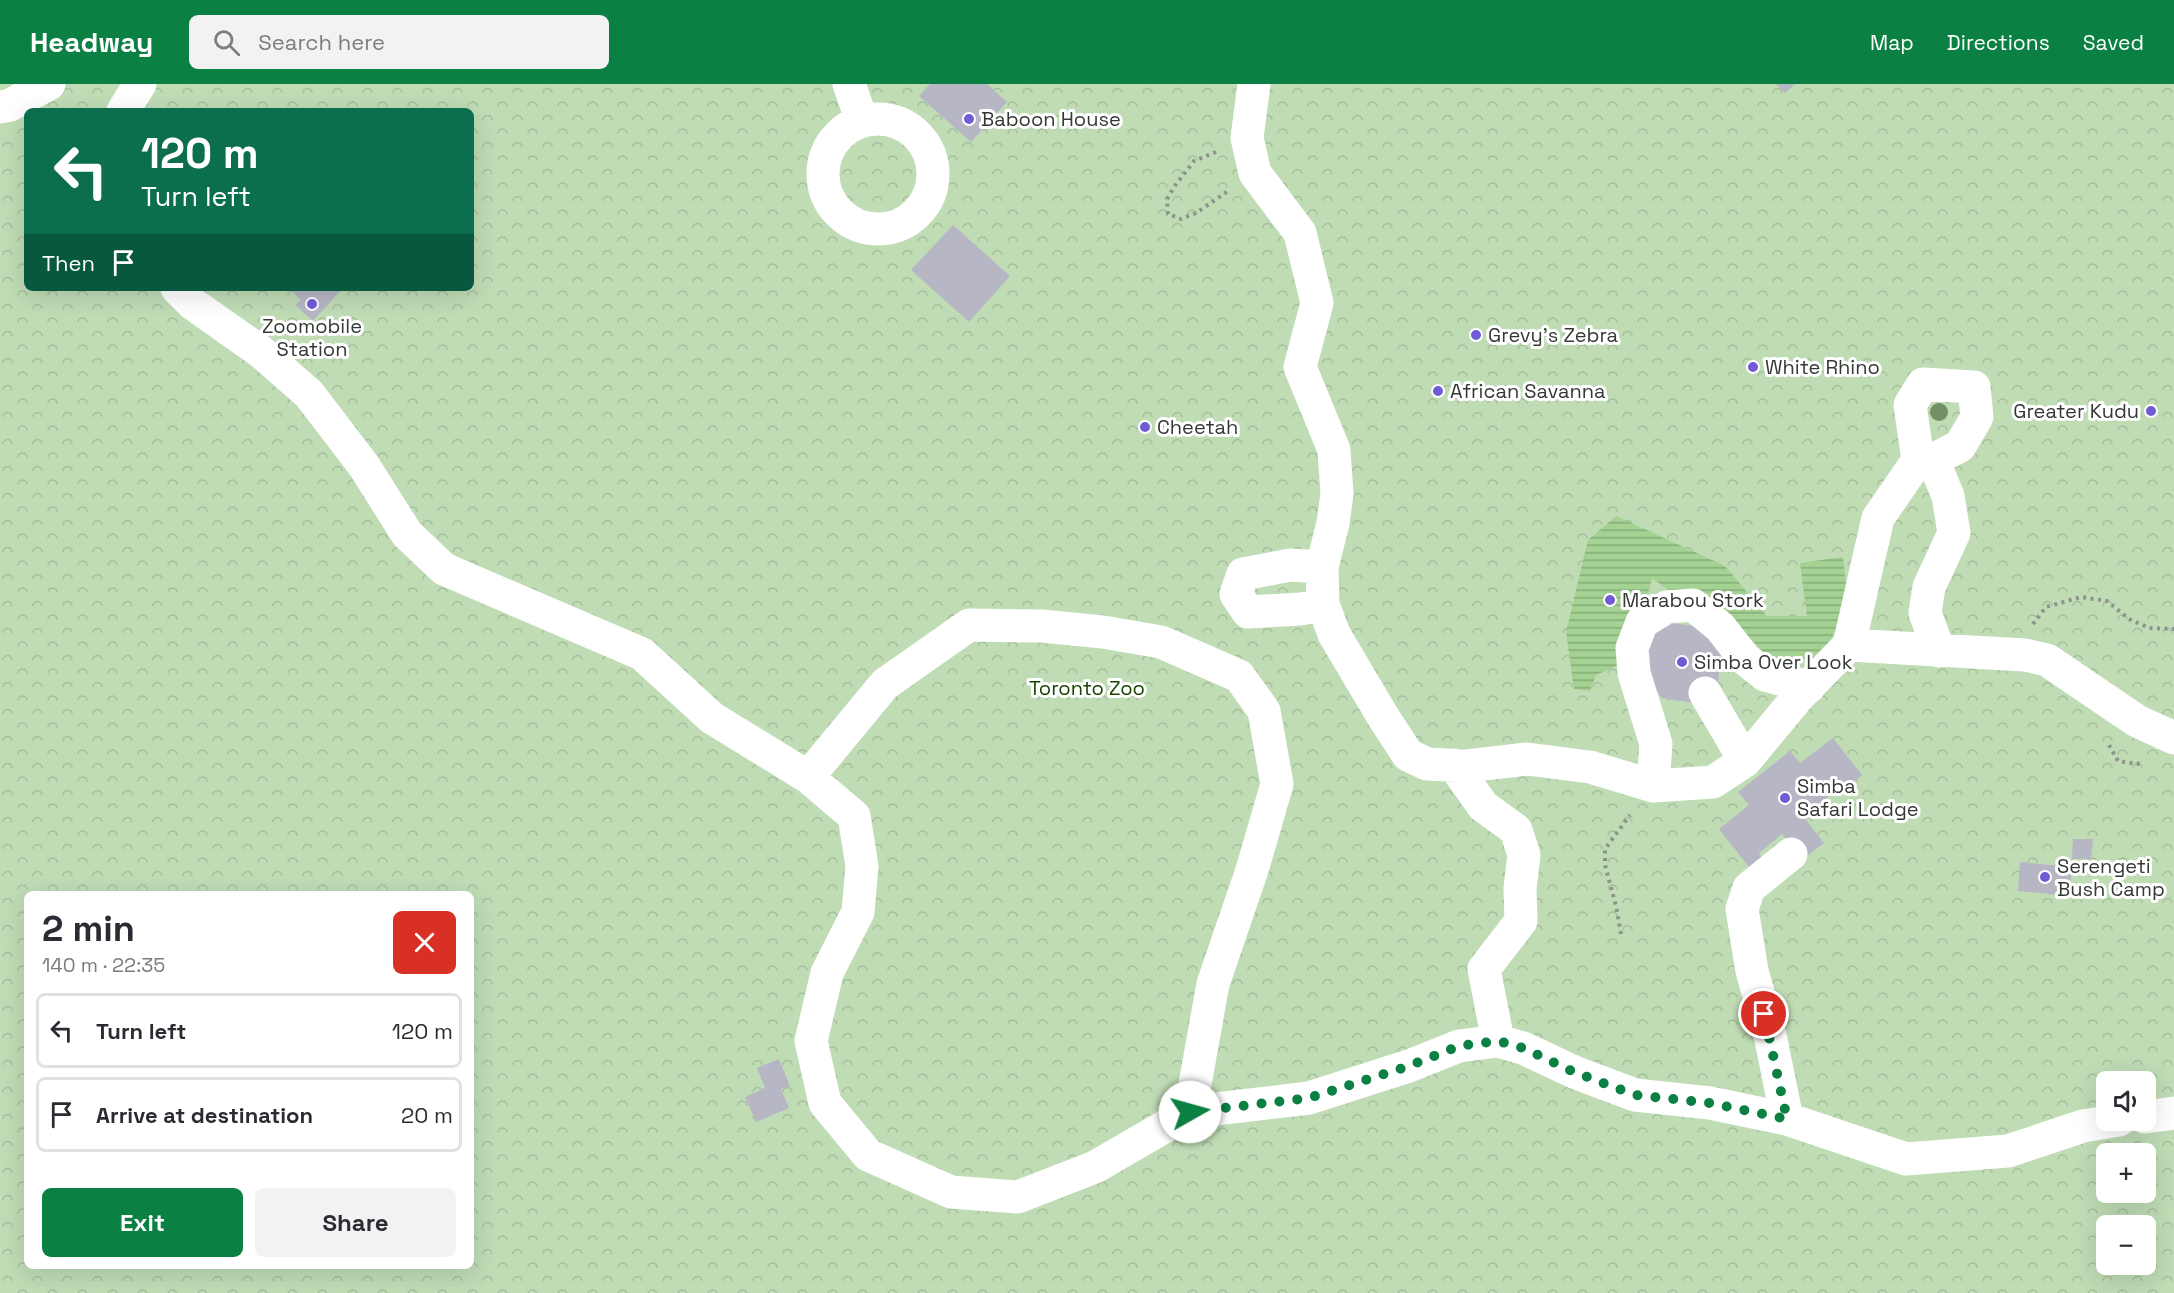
<!DOCTYPE html>
<meta charset="utf-8">
<style>
:root{--surface:#fff;--page:#f2f2f3;--text:#2b2b33;--muted:#7c7c81;--line:#e1e1e2;--accent:#0b8043}
body{margin:0;font-family:"Space Grotesk",sans-serif;background:var(--page);color:var(--text);height:100vh;display:flex;flex-direction:column;font-size:22px;white-space:nowrap}
*{box-sizing:border-box;margin:0}
p{font-size:20px;color:var(--muted)}
.icon{flex:none;width:33px;height:33px;fill:none;stroke:currentColor;stroke-width:2;stroke-linecap:round;stroke-linejoin:round}
.map{position:relative;flex:1;overflow:hidden}
.details{position:absolute;left:24px;top:807px;width:450px;height:378px;display:flex;flex-direction:column;background:var(--surface);border-radius:9px;box-shadow:0 6px 24px #0002}
.details>*{flex:none}
.hud{position:absolute;left:24px;top:24px;width:450px;height:183px;border-radius:9px;box-shadow:0 6px 24px #0002;background:#0b6e4f;color:#fff;overflow:hidden}
.controls{position:absolute;left:2096px;top:987px;display:grid;gap:12px}
.controls a{display:grid;place-items:center;width:60px;height:60px;border-radius:9px;background:var(--surface);box-shadow:0 6px 24px #0002;font-size:30px}
.pin{position:absolute;display:grid;place-items:center;width:51px;height:51px;color:#fff;margin:-26px;border:3px solid #fff;border-radius:50%;box-shadow:0 2px 6px #0007}
.me{position:absolute;width:66px;margin:-33px;rotate:83deg;stroke-linejoin:round;filter:drop-shadow(0 0 4px #0008)}
.turn{display:flex;align-items:center;gap:21px;height:126px;padding:0 18px;font-size:27px}
.turn .icon{width:78px;height:78px;stroke-width:2.5}
.turn b{display:block;font-size:42px;line-height:51px}
.then{display:flex;align-items:center;height:57px;padding:0 18px;background:#0003;gap:12px;font-size:22px}
.round{display:grid;place-items:center;flex:none;width:63px;height:63px;border-radius:9px;background:var(--page)}
.head{display:flex;align-items:center;justify-content:space-between;height:102px;padding:0 18px}
h1{font-size:36px;font-weight:700;line-height:45px}
.primary-button{display:flex;gap:12px;margin-top:auto;padding:12px 18px}
.primary-button a{flex:1;height:69px;border-radius:9px;background:var(--accent);color:#fff;font-size:24px;font-weight:700;line-height:69px;text-align:center}
.primary-button a+a{background:var(--page);color:var(--text)}
ul{padding:0;list-style:none}
li{display:flex;align-items:center;gap:18px;height:75px;margin:0 12px 9px;padding:0 6px;border:3px solid var(--line);border-radius:9px}
li div{flex:1}
li b{display:block;font-size:22px}
li em{font-style:normal}
header{display:flex;align-items:center;gap:36px;box-sizing:border-box;height:84px;padding:0 30px;background:var(--accent);color:#fff}
header strong{font-size:28px}
nav{display:flex;gap:33px;margin-inline-start:auto;font-size:21px}
.search{width:420px;height:54px;background:var(--page);display:flex;align-items:center;gap:15px;box-sizing:border-box;padding:0 21px;border-radius:9px;color:var(--muted);font-size:22px}
.map>svg:first-child{display:block}
</style>
<header>
<strong>Headway</strong>
<div class="search"><svg class="icon" aria-label="search" viewBox="0 0 24 24"><circle cx="10" cy="10" r="6"/><path d="M15 15l6 6"/></svg>Search here</div>
<nav><a>Map</a><a>Directions</a><a>Saved</a></nav>
</header>
<div class="map">
<svg width="2174" height="1209" viewBox="0 0 2174 1209">
<defs>
<pattern id="park-crowns" width="20" height="18" patternUnits="userSpaceOnUse" patternTransform="scale(1.5)"><rect width="20" height="18" fill="#bfdcb5"/><path d="M2 6a3 3 0 1 1 6 0M12 15a3 3 0 1 1 6 0" fill="none" stroke="#a5be9c"/></pattern>
<pattern id="water-rules" width="6" height="5" patternUnits="userSpaceOnUse" patternTransform="scale(1.5)"><rect width="6" height="5" fill="#a3d292"/><path d="M0 2.5h6" fill="none" stroke="#86ab78"/></pattern>
</defs>
<rect width="100%" height="100%" fill="#e3ece0"/>
<path fill="url(#park-crowns)" fill-rule="evenodd" d="M0,0H2174V1209H0ZM27,27H471V204H27ZM27,810H471V1182H27ZM2106,998H2145V1036H2106ZM2106,1070H2145V1108H2106ZM2106,1142H2145V1180H2106Z"/>
<path fill="url(#water-rules)" d="M1616,432L1725,482L1767,532H1807L1800,479L1843,473L1847,511L1826,571L1779,584L1717,520L1675,511L1652,494L1644,525L1623,579L1596,591L1590,607L1574,605L1566,548L1588,456Z"/>
<path fill="#b7b6c5" d="M930,0H987L1007,18L971,58L919,12Z
M1776,0H1795L1785,9Z
M953,141L1010,192L969,238L911,186Z
M288,204H343L313,237L295,221L301,216Z
M1670,539L1702,543L1721,568L1718,598L1693,619L1662,614L1643,589L1647,556Z
M1833,654L1862,691L1849,702L1846,699L1814,724L1816,728L1806,736L1824,759L1802,776L1782,750L1759,769L1761,773L1749,783L1719,745L1749,721L1738,708L1790,667L1800,679Z
M2073,755H2093L2091,775H2072Z
M2020,778L2072,783L2069,812L2018,807Z
M779,975L790,1002L781,1005L789,1024L756,1038L745,1013L765,1004L757,984Z"/>
<g fill="none" stroke-linecap="round" stroke-linejoin="round">
<path stroke="#8d938b" stroke-width="4" stroke-dasharray="3 4.5" stroke-linecap="butt" d="M1216,68L1194,77L1174,103L1167,115L1168,130L1181,135L1196,129L1228,107
M2033,540L2046,523L2081,513L2107,517L2129,535L2149,544L2174,545
M2109,661L2118,677L2137,680L2143,678
M1621,850L1616,822L1605,781V765L1630,731"/>
<path stroke="#fff" stroke-width="33" d="M849,0L862,37
M1254,0L1247,54L1255,89L1300,149L1317,219L1300,283L1334,366L1337,410L1333,439L1322,483L1323,520L1334,550L1382,631L1408,671L1427,680L1467,682L1527,675L1590,683L1653,702L1713,698L1745,677L1798,613L1849,561L2025,571L2047,576L2137,637L2174,654
M0,23L10,21L49,0
M123,27L140,0
M823 90a55 55 0 1 1 110 0a55 55 0 1 1-110 0Z
M177,204L193,220L261,268L309,310L364,382L407,450L444,485L642,570L712,634L808,693L854,732L862,782L858,828L827,889L811,957L825,1019L868,1071L951,1108L1018,1113L1095,1083L1190,1028L1309,1014L1409,982L1459,962L1498,957L1523,964L1574,988L1635,1011L1710,1019L1787,1035L1906,1075L2008,1067L2083,1042L2119,1036
M1918,376L1910,321L1923,300L1974,303L1977,333L1960,362L1933,376
M1322,483L1290,481L1243,490L1236,510L1248,528L1301,525L1323,520
M1849,561L1878,434L1918,376H1933L1948,412L1954,449L1929,503L1925,529L1939,567
M1705,609L1745,677
M1454,681L1483,722L1516,746L1524,771L1520,804L1521,837L1484,885L1498,957
M808,693L885,600L969,541L1042,542L1103,548L1161,558L1239,592L1264,627L1277,700L1252,786L1213,900L1190,1028
M1653,702L1656,660L1634,589L1632,564L1642,538L1667,523L1693,521L1720,543L1745,575L1765,591L1809,603
M2145,1033L2174,1029
M1787,1035L1770,951L1752,887L1742,825L1749,804L1791,770"/>
</g>
<circle fill="#739065" cx="1939" cy="328" r="9"/>
<g fill="none" stroke-linecap="round" stroke-linejoin="round">
<path stroke="#0b8043" stroke-width="10" stroke-dasharray="0 18" d="M1190,1028L1309,1014L1409,982L1459,962L1498,957L1523,964L1574,988L1635,1011L1710,1019L1787,1035L1764,930"/>
</g>
<g fill="#715cd6" stroke="#fff" stroke-width="2">
<circle cx="969" cy="35" r="6"/>
<circle cx="312" cy="220" r="6"/>
<circle cx="1476" cy="251" r="6"/>
<circle cx="1753" cy="283" r="6"/>
<circle cx="1438" cy="307" r="6"/>
<circle cx="2151" cy="327" r="6"/>
<circle cx="1145" cy="343" r="6"/>
<circle cx="1610" cy="516" r="6"/>
<circle cx="1682" cy="578" r="6"/>
<circle cx="1785" cy="714" r="6"/>
<circle cx="2045" cy="793" r="6"/>
</g>
<g text-anchor="middle" stroke-width="6" stroke-linejoin="round" paint-order="stroke">
<g font-size="20" fill="#353934" stroke="#fff" text-anchor="start">
<text x="981" y="42">Baboon House</text>
<text x="312" y="249" text-anchor="middle">Zoomobile<tspan x="312" dy="23">Station</tspan></text>
<text x="1488" y="258">Grevy's Zebra</text>
<text x="1765" y="290">White Rhino</text>
<text x="1450" y="314">African Savanna</text>
<text x="2139" y="334" text-anchor="end">Greater Kudu</text>
<text x="1157" y="350">Cheetah</text>
<text x="1622" y="523">Marabou Stork</text>
<text x="1694" y="585">Simba Over Look</text>
<text x="1797" y="709">Simba<tspan x="1797" dy="23">Safari Lodge</tspan></text>
<text x="2057" y="789">Serengeti<tspan x="2057" dy="23">Bush Camp</tspan></text>
</g>
<g font-size="20" fill="#184401" stroke="#fff">
<text x="1087" y="611">Toronto Zoo</text>
</g>
</g>
</svg>
<div class="controls">
<a><svg class="icon" aria-label="sound" viewBox="0 0 24 24"><path d="M4 9h4l5-4v14l-5-4H4zM17 9q2 3 0 6"/></svg></a>
<a>+</a>
<a>−</a>
</div>
<div class="pin" style="left:1764px;top:930px;background:#d93025"><svg class="icon" aria-label="arrive" viewBox="0 0 24 24"><path d="M6 21V4h12l-3 4 3 4H6"/></svg></div>
<svg class="me" style="left:1190px;top:1028px" viewBox="-20 -20 40 40"><circle r="19" fill="#fff"/><path d="M0-13L10 11 0 6-10 11z" fill="#0b8043"/></svg>
<div class="hud">
<div class="turn"><svg class="icon" aria-label="left" viewBox="0 0 24 24"><path d="M17 20v-9H6M10 6l-5 5 5 5"/></svg><div><b>120 m</b>Turn left</div></div>
<div class="then">Then<svg class="icon" aria-label="arrive" viewBox="0 0 24 24"><path d="M6 21V4h12l-3 4 3 4H6"/></svg></div>
</div>
<section class="details">
<div class="head"><div><h1>2 min</h1><p>140 m · 22:35</p></div><a class="round" style="background:#d93025;color:#fff"><svg class="icon" aria-label="close" viewBox="0 0 24 24"><path d="M6 6l12 12M18 6L6 18"/></svg></a></div>
<ul>
<li><svg class="icon" aria-label="left" viewBox="0 0 24 24"><path d="M17 20v-9H6M10 6l-5 5 5 5"/></svg><div><b>Turn left</b></div><em>120 m</em></li>
<li><svg class="icon" aria-label="arrive" viewBox="0 0 24 24"><path d="M6 21V4h12l-3 4 3 4H6"/></svg><div><b>Arrive at destination</b></div><em>20 m</em></li>
</ul>
<div class="primary-button"><a>Exit</a><a>Share</a></div>
</section>
</div>
